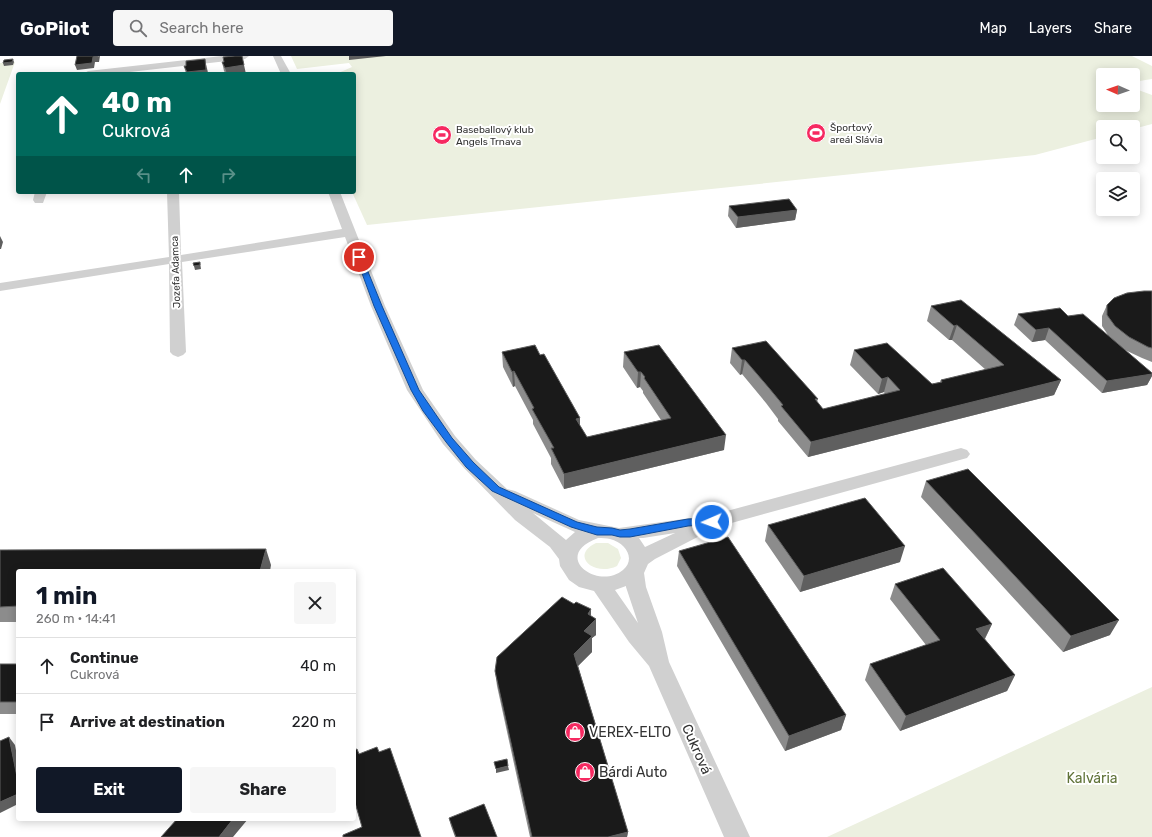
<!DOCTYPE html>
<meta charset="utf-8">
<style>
:root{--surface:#fff;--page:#f6f6f6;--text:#202124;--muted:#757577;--line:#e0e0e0;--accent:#111827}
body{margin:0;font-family:Rubik,sans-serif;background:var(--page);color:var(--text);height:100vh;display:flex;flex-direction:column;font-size:15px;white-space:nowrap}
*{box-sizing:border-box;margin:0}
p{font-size:13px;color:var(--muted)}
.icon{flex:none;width:22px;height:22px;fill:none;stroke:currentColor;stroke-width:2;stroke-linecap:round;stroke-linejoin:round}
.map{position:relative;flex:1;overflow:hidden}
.side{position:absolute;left:16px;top:513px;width:340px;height:252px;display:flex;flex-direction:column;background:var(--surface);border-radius:4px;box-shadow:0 2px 10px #0003}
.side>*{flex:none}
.hud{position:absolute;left:16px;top:16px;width:340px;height:122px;border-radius:4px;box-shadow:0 2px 10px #0003;background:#00695c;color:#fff;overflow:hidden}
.needle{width:26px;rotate:272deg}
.tools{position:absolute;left:1096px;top:12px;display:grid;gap:8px}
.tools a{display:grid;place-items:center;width:44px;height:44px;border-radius:4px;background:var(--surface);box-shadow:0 2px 10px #0003;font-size:20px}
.pin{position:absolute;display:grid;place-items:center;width:34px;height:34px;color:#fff;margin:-17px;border:2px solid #fff;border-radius:50%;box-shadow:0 1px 4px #0007}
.me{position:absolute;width:44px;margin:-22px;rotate:268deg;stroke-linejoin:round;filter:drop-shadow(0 0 3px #0008)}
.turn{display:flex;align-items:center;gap:14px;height:84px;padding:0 20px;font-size:18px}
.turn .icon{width:52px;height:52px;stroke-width:2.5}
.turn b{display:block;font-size:28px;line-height:34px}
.lanes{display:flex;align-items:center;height:38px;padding:0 20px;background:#0003;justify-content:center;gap:20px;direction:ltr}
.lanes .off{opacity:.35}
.round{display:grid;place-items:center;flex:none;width:42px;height:42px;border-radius:4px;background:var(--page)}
.headline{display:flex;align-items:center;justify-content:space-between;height:68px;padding:0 20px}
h1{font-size:24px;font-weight:700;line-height:30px;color:var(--accent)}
.button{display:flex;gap:8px;margin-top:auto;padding:8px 20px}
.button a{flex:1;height:46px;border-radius:4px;background:var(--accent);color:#fff;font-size:16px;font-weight:700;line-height:46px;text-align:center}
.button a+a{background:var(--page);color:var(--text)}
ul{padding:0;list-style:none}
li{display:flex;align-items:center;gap:12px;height:56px;padding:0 20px;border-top:1px solid var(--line)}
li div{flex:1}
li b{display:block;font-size:15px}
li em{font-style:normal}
header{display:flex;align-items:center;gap:24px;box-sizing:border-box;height:56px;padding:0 20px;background:var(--accent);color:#fff}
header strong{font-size:19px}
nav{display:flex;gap:22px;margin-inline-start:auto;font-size:14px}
.search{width:280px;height:36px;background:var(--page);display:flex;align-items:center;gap:10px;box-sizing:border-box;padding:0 14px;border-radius:4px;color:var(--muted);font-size:15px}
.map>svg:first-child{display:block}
</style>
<header>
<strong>GoPilot</strong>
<div class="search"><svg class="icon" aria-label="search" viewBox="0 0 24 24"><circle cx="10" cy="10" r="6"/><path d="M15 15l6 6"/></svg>Search here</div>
<nav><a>Map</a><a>Layers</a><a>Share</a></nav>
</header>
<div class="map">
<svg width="1152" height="781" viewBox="0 0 1152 781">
<rect width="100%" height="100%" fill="#fff"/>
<path fill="#ecf0e0" d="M291,0H1132L1152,10V23L1133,26V19H1103V49H1133V32L1152,39V68L1133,73V71H1103V81L1035,99L367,169L352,136H354V18H336L352,11L349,7L297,13Z
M15,6L0,48V7Z
M596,487H608L618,493L621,502L617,510C595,521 569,500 596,487Z
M1152,631V781H827Z"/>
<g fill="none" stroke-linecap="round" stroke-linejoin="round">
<path fill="#d0d0d0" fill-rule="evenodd" d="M222,0H249L245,3L112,18H83L88,15Z
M273,0H281L291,18H281Z
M35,136H47L43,147H35L33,144Z
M167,136H179L181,199L342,173L328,136H340L385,250L423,334L455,380L476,404L507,433L515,435L579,464L619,472L712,459L961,392L967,394L970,398L967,402L717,471L655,503L648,508L644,517L646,531L662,576L669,606L750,781H724L649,610L629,586L594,535L579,531L569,524L560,510L559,503L550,491L515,464L464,412L443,388L407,334L371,250L345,181L182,206L186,296L183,299L178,301L173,299L170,296L169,208L0,235V227L169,201ZM533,457L575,476L566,484ZM675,477L645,491L639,482H643ZM598,482C602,482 607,482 610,483C626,487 636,503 623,514C598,535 550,500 598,482ZM626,530V531L638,567L615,534Z"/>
</g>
<path fill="#8c8c8c" d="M222,6L246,18H226L224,15Z
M184,10L207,12L208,18H186Z
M729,150L797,154L795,164L736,172L728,160Z
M1152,235V306L1142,302L1125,294L1152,317V320L1147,329L1102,337L1045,284L1032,286L1014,269L1018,258L1068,260L1108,279L1102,270V260L1107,249Z
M931,250L1061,324L1054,339L808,401L778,365V363L766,347L742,318L740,319L730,307L732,292L818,343L817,346L823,353L885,338L884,336L878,338L850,309L854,294L932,328L940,326L941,324L986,314L952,284H949L927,265Z
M502,296L540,299L580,362V370L587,381L661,364L643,337V335L640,331L637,332L623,311L624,296L724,394L564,433L551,408V402L533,368V364L515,330L513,331L503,311Z
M926,425L1110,579L1063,596L921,441Z
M768,469L900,506L800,536L765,485Z
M0,494L271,509L18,515V566H0Z
M679,495L846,659L841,674L785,695L677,510Z
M895,528L992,568L985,583L1015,619L1007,635L900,675L865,624L870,608L926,589L890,543Z
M591,560L596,579L592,582V596L578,610L628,776L627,781H530L497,630L495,615Z
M0,608H18V658H0Z
M449,762L497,781H455L451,770Z"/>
<path fill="#5f5f5f" d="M100,0L99,6H95L94,12L77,14L75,9L93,1Z
M242,0L246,18H227L225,12Z
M349,0H386L349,4Z
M13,3L14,6L13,9L4,10L3,7Z
M205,3L208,18H187V16Z
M797,154L795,164L736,172L738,161Z
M0,180L3,186L1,193H0Z
M200,206L201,213L195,214L194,210Z
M957,269L952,284H949L954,270Z
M1049,272L1045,284L1032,286L1036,274Z
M742,304H745L742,318L740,319Z
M514,315L515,330L513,331L512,316Z
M638,316H641L640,331L637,332Z
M1152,318V320L1147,329L1102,337L1107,325Z
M888,321L884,336L878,338L882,323Z
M1061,324L1054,339L808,401L811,386Z
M580,362V377L576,363Z
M726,379L724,394L564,433V418Z
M905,490L900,506L800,536L804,520Z
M266,493L271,509L270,515H260Z
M591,553V568L596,563V579L592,582V596L574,614V598L584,575L588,558Z
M1119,564L1110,579L1063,596L1071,580Z
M992,568L984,584L976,573Z
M1015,619L1007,635L900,675L906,660Z
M846,659L841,674L785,695L789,680Z
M9,681L15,689L18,705V726Z
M508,710L509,714L496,717V713Z
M18,738V748L0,757V746Z
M233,763H248L233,781H219Z
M628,776L627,781H608Z"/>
<path fill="#1a1a1a" stroke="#5f5f5f" d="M77,0H98L93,1L92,7L75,9Z
M235,0H242L244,9L225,12L222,6H224L223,1Z
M13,3L12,6L3,7L4,4Z
M205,3L206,14L187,16L184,10H186V5Z
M246,17V18H234Z
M789,143L797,154L738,161L729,150Z
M200,206V209L194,210L193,207Z
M1144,235H1152V292L1148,291L1129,281L1115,270L1107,259V249L1114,242L1127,237Z
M961,244L1061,324L811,386L781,350L783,349L769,332L745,304H742L732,292L766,285L818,343H815L823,353L900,334L888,321L882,323L854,294L887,287L932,328L942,326L941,324L1004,309L957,269L954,270L931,250Z
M1060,252L1068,260L1083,258L1152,317V318L1107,325L1049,272L1036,274L1018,258Z
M535,289L540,299L544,298L580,362L576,363L587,381L671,362L644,322L645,321L641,316H638L624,296L659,289L726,379L564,418L551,392H554L532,353L534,352L514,315L512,316L502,296Z
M968,413L1119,564L1071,580L926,425Z
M865,442L905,490L804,520L768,469Z
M728,481L846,659L789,680L679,495Z
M266,493L260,515H18V550L0,551V494Z
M943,512L992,568L976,573L1015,619L906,660L870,608L940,584L895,528Z
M562,541L574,548L576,546L591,553L588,558L596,563L584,575L592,580L574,598L628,776L608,781H532L495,615L497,601Z
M0,608H18V646H0Z
M9,681L18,726V738L0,746V685Z
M377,691L379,696L390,692L421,781H343V779L362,771L354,743V694L357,693L359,698Z
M507,703L508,710L496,713L494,706Z
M484,748L497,781H456L449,762Z
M177,763H233L219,781H161Z"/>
<path fill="#1a73e8" stroke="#114b97" d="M359,199L362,201L382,250L419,334L452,382L473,406L499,431L577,466L597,471L612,472L620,474L630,473L688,463L712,462L715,463L717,466L715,468L688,470L630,481H620L612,479H597L571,471L492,435L466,411L446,386L423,355L411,334L374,250L356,201Z"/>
<defs>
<g id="stadium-disc" transform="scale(1)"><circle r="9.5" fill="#f62961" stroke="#fff"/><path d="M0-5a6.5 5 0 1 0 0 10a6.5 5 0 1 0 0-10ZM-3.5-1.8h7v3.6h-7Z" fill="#fff"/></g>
<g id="shop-disc" transform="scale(1)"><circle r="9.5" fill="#f62961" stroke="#fff"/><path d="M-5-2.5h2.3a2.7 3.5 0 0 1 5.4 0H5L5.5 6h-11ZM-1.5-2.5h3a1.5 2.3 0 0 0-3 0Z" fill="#fff"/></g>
</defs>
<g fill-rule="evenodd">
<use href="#stadium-disc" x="816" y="77"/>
<use href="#stadium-disc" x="442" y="79"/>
<use href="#shop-disc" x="575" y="676"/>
<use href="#shop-disc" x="585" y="716"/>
</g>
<g text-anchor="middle" stroke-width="4" stroke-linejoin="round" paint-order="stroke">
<g font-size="10" fill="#333" stroke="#fff" text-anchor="start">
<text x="830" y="75">Športový<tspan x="830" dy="12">areál Slávia</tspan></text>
<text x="456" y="77">Baseballový klub<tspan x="456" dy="12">Angels Trnava</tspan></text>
</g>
<g font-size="10" fill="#333" stroke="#fff">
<text transform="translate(175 216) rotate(-92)" y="4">Jozefa Adamca</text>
</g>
<g font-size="14" fill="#333" stroke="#fff" text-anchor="start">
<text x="589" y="681">VEREX-ELTO</text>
<text x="599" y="721">Bárdi Auto</text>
</g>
<g font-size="14" fill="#333" stroke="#fff">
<text transform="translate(697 693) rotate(66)" y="5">Cukrová</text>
</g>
<g font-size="14" fill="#61743a" stroke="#fff">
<text x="1092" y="727">Kalvária</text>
</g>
</g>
</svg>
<div class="tools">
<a><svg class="needle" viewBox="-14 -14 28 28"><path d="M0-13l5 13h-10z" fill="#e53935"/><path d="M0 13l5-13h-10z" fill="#757577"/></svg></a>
<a><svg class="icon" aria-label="search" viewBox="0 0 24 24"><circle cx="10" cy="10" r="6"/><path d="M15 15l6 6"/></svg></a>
<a><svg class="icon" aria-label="layers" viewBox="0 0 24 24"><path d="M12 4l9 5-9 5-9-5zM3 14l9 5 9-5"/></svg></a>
</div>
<div class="pin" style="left:359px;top:201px;background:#d93025"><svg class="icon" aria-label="arrive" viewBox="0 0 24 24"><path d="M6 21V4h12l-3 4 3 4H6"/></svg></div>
<svg class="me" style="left:712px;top:466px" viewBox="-20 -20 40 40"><circle r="17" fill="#1a73e8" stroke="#fff" stroke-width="3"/><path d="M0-11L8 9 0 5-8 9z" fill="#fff"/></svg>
<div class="hud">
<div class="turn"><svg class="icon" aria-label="ahead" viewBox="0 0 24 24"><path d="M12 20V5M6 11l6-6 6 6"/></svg><div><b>40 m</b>Cukrová</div></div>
<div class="lanes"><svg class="icon off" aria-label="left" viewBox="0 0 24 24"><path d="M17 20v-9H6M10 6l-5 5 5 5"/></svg><svg class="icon" aria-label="ahead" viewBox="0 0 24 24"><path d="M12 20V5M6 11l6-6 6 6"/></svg><svg class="icon off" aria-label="right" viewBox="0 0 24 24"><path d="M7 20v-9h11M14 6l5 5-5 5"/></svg></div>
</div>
<section class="side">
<div class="headline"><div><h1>1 min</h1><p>260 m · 14:41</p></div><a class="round"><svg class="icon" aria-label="close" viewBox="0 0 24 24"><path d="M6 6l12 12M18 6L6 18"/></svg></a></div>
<ul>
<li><svg class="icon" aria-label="ahead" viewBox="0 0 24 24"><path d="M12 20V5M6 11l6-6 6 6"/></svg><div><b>Continue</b><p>Cukrová</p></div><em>40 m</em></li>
<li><svg class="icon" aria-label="arrive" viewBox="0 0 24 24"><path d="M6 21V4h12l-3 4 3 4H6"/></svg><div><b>Arrive at destination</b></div><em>220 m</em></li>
</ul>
<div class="button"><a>Exit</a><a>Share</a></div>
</section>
</div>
